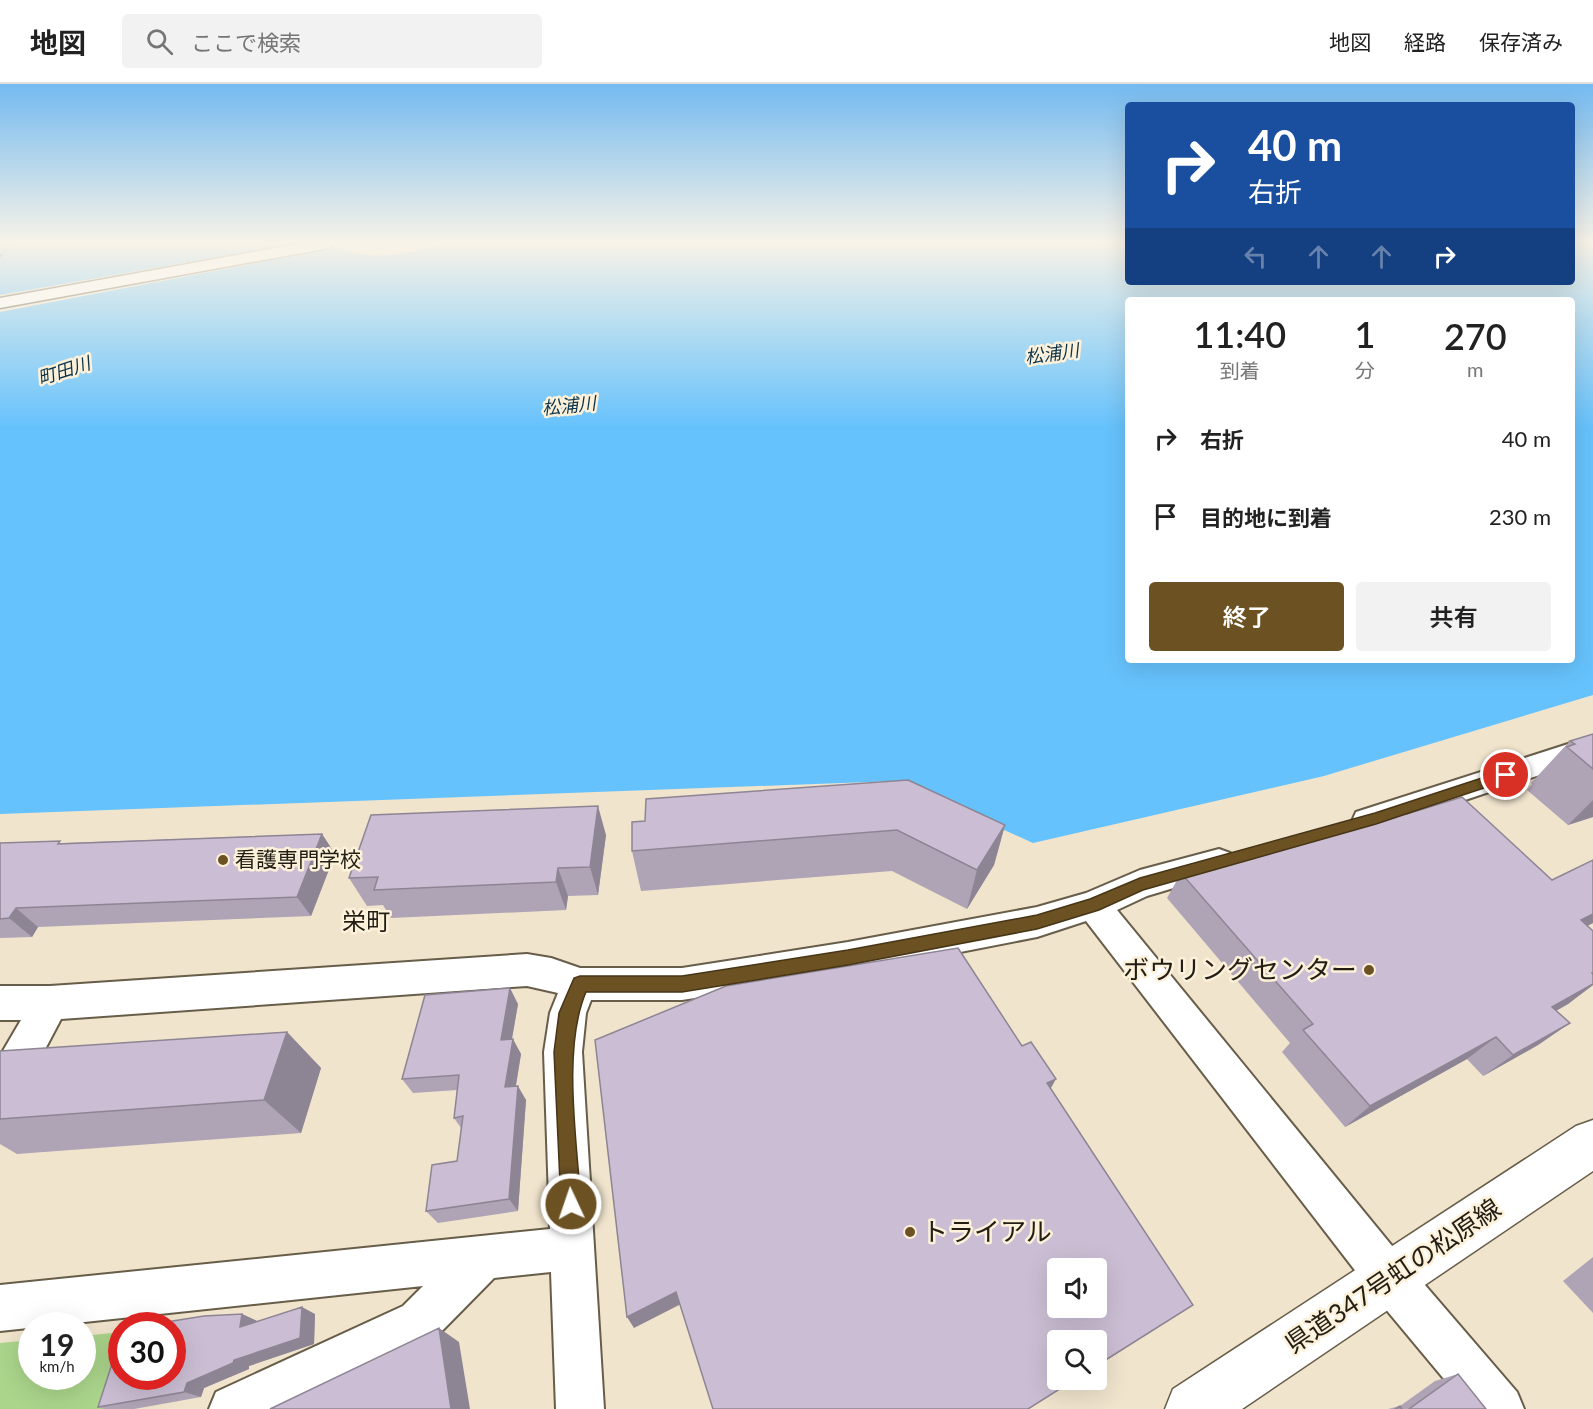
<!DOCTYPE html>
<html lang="ja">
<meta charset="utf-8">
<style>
:root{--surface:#fff;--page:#f2f2f2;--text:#222;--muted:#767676;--line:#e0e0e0;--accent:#6c5123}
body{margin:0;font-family:Lato,"Noto Sans JP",sans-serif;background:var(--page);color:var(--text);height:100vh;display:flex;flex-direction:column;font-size:22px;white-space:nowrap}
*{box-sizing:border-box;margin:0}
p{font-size:20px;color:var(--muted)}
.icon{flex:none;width:33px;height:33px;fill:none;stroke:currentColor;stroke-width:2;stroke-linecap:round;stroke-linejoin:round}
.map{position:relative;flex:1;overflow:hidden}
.sheet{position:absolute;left:1125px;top:213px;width:450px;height:366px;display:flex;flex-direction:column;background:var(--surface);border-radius:6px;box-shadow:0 6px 24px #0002}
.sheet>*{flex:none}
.top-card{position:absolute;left:1125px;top:18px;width:450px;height:183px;border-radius:6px;box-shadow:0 6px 24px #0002;background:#1a4fa0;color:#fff;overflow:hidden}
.buttons{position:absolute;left:1047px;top:1174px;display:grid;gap:12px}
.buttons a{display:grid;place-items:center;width:60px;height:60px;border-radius:6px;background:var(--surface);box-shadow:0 6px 24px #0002;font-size:30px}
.speed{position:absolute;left:18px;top:1228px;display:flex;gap:12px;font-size:30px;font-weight:700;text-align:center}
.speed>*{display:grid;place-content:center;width:78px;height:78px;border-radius:50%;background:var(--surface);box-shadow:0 6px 24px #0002;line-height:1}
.speed small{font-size:15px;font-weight:400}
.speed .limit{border:9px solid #d22;background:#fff;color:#111}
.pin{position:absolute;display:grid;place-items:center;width:51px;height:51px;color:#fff;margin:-26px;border:3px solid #fff;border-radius:50%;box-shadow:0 2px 6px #0007}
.me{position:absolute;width:66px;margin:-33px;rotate:357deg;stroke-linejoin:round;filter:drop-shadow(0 0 4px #0008)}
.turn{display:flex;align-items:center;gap:21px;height:126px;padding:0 24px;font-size:27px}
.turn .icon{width:78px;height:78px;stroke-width:2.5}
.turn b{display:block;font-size:42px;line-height:51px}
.lanes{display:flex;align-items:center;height:57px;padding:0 24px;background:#0003;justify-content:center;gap:30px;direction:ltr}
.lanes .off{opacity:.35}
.eta{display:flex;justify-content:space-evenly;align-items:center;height:102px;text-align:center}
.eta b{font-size:36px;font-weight:600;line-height:42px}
.primary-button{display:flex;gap:12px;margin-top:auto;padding:12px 24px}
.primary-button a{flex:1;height:69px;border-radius:6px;background:var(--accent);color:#fff;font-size:24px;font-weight:600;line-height:69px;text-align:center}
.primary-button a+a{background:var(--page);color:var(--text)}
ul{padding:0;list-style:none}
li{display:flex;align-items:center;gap:18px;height:78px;padding:0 24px}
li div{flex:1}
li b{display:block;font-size:22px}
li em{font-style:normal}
header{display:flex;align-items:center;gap:36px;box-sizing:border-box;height:84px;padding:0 30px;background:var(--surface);border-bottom:2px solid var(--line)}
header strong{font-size:28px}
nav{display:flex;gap:33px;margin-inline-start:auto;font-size:21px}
.search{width:420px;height:54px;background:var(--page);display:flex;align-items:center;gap:15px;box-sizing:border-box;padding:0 21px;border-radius:6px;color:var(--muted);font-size:22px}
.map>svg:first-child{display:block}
</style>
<header>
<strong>地図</strong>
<div class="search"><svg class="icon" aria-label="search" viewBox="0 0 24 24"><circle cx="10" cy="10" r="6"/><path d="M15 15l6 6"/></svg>ここで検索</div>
<nav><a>地図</a><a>経路</a><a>保存済み</a></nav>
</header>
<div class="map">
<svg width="1593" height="1325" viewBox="0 0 1593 1325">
<rect width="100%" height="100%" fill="#f0e4cd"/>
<path fill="#abd58b" d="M121,1248V1274L105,1325H0V1259L31,1256L32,1293H82L83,1252Z"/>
<path fill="#66c2fc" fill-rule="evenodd" d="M0,159H322C374,179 396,172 448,159H1128V198H1572V159H1593V611L1324,692L1033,759L896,697L0,730ZM1128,216H1572V576H1128Z"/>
<path fill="#f0e4cd" d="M297,159H330L339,163L0,228V211Z"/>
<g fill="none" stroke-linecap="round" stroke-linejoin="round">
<path stroke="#0c354c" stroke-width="1.5" stroke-dasharray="4 3" stroke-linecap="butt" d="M0,173L9,159"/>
<g stroke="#675d49" stroke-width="4">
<path id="street" d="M1593,652V673L1367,749L1356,746L1352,737L1356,728Z
M1219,765L1230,769L1235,778L1230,787L1147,812L1117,826L1406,1179L1517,1308L1524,1325H1469L1374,1211L1086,837L1037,853L848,890L682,916H591L586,929L582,968L604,1325H556L551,1188L494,1194L435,1254L286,1325H209L216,1308L403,1222L423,1202L0,1247V1201L550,1145L544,968L550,929L558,909L527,902L61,935L14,1024L0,1029V972L21,936H0V902H50L527,870L551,874L580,884H682L848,858L1037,823L1086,809L1140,786Z"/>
</g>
<g stroke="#675d49" stroke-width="3">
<path id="secondary" d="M303,159H337L329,164L0,224V214Z
M1593,1036V1087L1242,1325H1165L1173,1305L1576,1042Z"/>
</g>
<use href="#street" fill="#fff" fill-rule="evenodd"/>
<use href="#secondary" fill="#fff" fill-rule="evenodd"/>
</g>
<path fill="#afa3b6" d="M1593,650V733L1568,741L1527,706L1532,700L1531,699L1570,657Z
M1407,730L1552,796L1593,839L1587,842L1593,847V901L1568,920L1556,927L1570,939L1538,961L1483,992L1467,975L1345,1043L1282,968L1290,959L1167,814L1181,789Z
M632,738L1005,741L994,781L967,825L892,787L641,807L632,767Z
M322,750L335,770L311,832L38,843L32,853L0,854V759H62Z
M606,751L598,811L568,812L566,826L391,834L383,821L367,822L349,794Z
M518,920L512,955L521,970L516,1002L526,1016L518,1127L438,1139L426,1127L457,1077L461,1044L454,1034L457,1006L413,1009L402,995Z
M287,948L321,984L301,1049L17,1070L0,1060V967Z
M1593,1173V1229L1563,1197Z
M242,1230L257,1237L315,1230L314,1260L249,1282V1285L204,1304L201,1313L134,1325H105L98,1323Z
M1458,1290L1486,1325H1388L1400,1322L1435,1297Z"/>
<path fill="#8e8594" d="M1593,716V733L1568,741Z
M598,722L606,751L598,811L590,783Z
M1005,741L994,781L967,825L977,786Z
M322,750L335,770L311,832L297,813Z
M558,784L568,812L566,826L556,798Z
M16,824L38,843L32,853L9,834Z
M1593,830V839L1551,861L1581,836Z
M1593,900V901L1568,920L1522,946L1552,923Z
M510,904L518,920L509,971L501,956Z
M1570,939L1538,961L1483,992L1513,971Z
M287,948L321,984L301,1049L264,1016Z
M1496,953L1467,975L1345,1043L1370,1022Z
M513,955L521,970L513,1018L505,1003Z
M1056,995L1046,1013L1047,999Z
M518,1002L526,1016L518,1127L509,1115Z
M676,1208L681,1220L634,1244L627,1233Z
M1193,1221L1176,1232L1096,1283V1282Z
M302,1223L315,1230L314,1260L249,1282V1285L204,1304L201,1313L184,1308L187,1299L234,1276Z
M242,1230L257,1237L255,1250L240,1243Z
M439,1244L459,1258L470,1325H451Z"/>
<path fill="#cbbed4" stroke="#8e8594" stroke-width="1.5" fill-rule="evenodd" d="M1593,650V685L1567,663L1575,660L1570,657Z
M908,696L1005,741L977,786L897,746L632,767V738L645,737L646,715Z
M1462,713L1552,796L1593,776V830L1581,836L1593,847V889H1592L1593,891V900L1552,923L1570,939L1513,971L1496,953L1370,1022L1303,946L1313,940L1181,789L1399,723L1407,730Z
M598,722L590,783L558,784L556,798L374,806L378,793L349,794L371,731Z
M322,750L297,813L16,824L9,834L0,835V759L60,757L58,760Z
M958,864L1022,962L1031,958L1056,995L1047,999L1193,1221L1096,1282V1257H1058V1296H1074L1028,1325H713L676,1208L627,1233L595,956L726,902ZM1058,1185H1096V1224H1058Z
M510,904L501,956L513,955L505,1003L518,1002L509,1115L426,1127L432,1081L457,1077L463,1032L454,1034L459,991L402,995L425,911Z
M287,948L264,1016L0,1035V967Z
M302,1223L300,1254L234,1276L233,1279L187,1299L184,1308L98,1323L122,1249V1293H172V1242H141L204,1232L242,1230L240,1243Z
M439,1244L451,1325H270Z
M1458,1290L1486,1325H1409Z
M1400,1322L1402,1325H1395Z"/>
<linearGradient id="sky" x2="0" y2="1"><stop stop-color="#74baf0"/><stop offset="0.46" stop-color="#f8f3e8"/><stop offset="1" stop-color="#f8f3e8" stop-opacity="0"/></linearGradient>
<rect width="1593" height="344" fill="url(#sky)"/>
<path fill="#6c5123" stroke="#463517" stroke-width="1.5" d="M1506,686L1511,687V695L1376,740L1143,806L1099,826L1037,845L848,881L682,908H586C562,964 577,1058 581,1120L578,1128L571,1131L564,1128L561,1120L554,968L559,929L574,894L580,892H682L848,866L1037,831L1090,815L1140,794L1375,729Z"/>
<g fill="#6c5123" stroke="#fdf1da" stroke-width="2">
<circle cx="223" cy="776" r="6"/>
<circle cx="1369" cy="886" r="6"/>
<circle cx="910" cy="1148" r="6"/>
</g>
<g text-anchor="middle" stroke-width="5" stroke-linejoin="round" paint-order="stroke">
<g font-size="18" font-style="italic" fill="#0c354c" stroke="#fdf1da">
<text transform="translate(1052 270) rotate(-8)" y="6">松浦川</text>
<text transform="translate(64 287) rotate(-18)" y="6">町田川</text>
<text transform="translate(569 322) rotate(-6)" y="6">松浦川</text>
</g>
<g font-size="21" fill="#221e15" stroke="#fdf1da" text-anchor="start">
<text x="235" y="783">看護専門学校</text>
</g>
<g font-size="24" fill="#221e15" stroke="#fdf1da">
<text x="366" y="846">栄町</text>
</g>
<g font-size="26" fill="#221e15" stroke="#fdf1da" text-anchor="end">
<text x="1357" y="895">ボウリングセンター</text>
<text x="922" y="1157" text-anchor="start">トライアル</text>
</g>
<g font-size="26" fill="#221e15" stroke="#fdf1da">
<text transform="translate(1393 1192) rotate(-34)" y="9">県道347号虹の松原線</text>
</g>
</g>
</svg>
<div class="buttons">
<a><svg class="icon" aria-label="sound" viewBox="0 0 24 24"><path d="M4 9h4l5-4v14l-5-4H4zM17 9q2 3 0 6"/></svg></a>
<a><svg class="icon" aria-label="search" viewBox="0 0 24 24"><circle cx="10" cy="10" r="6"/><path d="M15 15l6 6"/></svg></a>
</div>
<div class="speed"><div>19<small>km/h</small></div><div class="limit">30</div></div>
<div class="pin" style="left:1506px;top:691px;background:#d93025"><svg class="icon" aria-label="arrive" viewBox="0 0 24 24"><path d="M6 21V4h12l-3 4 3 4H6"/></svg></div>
<svg class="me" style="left:571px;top:1120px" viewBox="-20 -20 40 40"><circle r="17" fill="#6c5123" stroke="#fff" stroke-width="3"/><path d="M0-11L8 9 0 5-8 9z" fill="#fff"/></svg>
<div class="top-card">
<div class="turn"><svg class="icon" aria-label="right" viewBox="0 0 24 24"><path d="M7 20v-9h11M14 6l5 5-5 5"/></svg><div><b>40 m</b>右折</div></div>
<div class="lanes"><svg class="icon off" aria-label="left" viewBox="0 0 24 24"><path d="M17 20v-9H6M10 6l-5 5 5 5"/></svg><svg class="icon off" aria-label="ahead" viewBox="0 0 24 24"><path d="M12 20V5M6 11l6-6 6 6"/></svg><svg class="icon off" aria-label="ahead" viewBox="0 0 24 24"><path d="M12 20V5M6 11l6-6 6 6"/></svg><svg class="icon" aria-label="right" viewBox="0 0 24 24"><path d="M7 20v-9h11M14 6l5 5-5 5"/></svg></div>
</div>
<section class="sheet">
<div class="eta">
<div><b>11:40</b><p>到着</p></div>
<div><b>1</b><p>分</p></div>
<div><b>270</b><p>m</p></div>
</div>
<ul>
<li><svg class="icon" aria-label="right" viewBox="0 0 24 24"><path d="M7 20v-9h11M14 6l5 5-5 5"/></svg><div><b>右折</b></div><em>40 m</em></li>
<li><svg class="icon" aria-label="arrive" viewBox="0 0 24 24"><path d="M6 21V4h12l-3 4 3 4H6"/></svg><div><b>目的地に到着</b></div><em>230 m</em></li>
</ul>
<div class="primary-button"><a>終了</a><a>共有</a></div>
</section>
</div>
